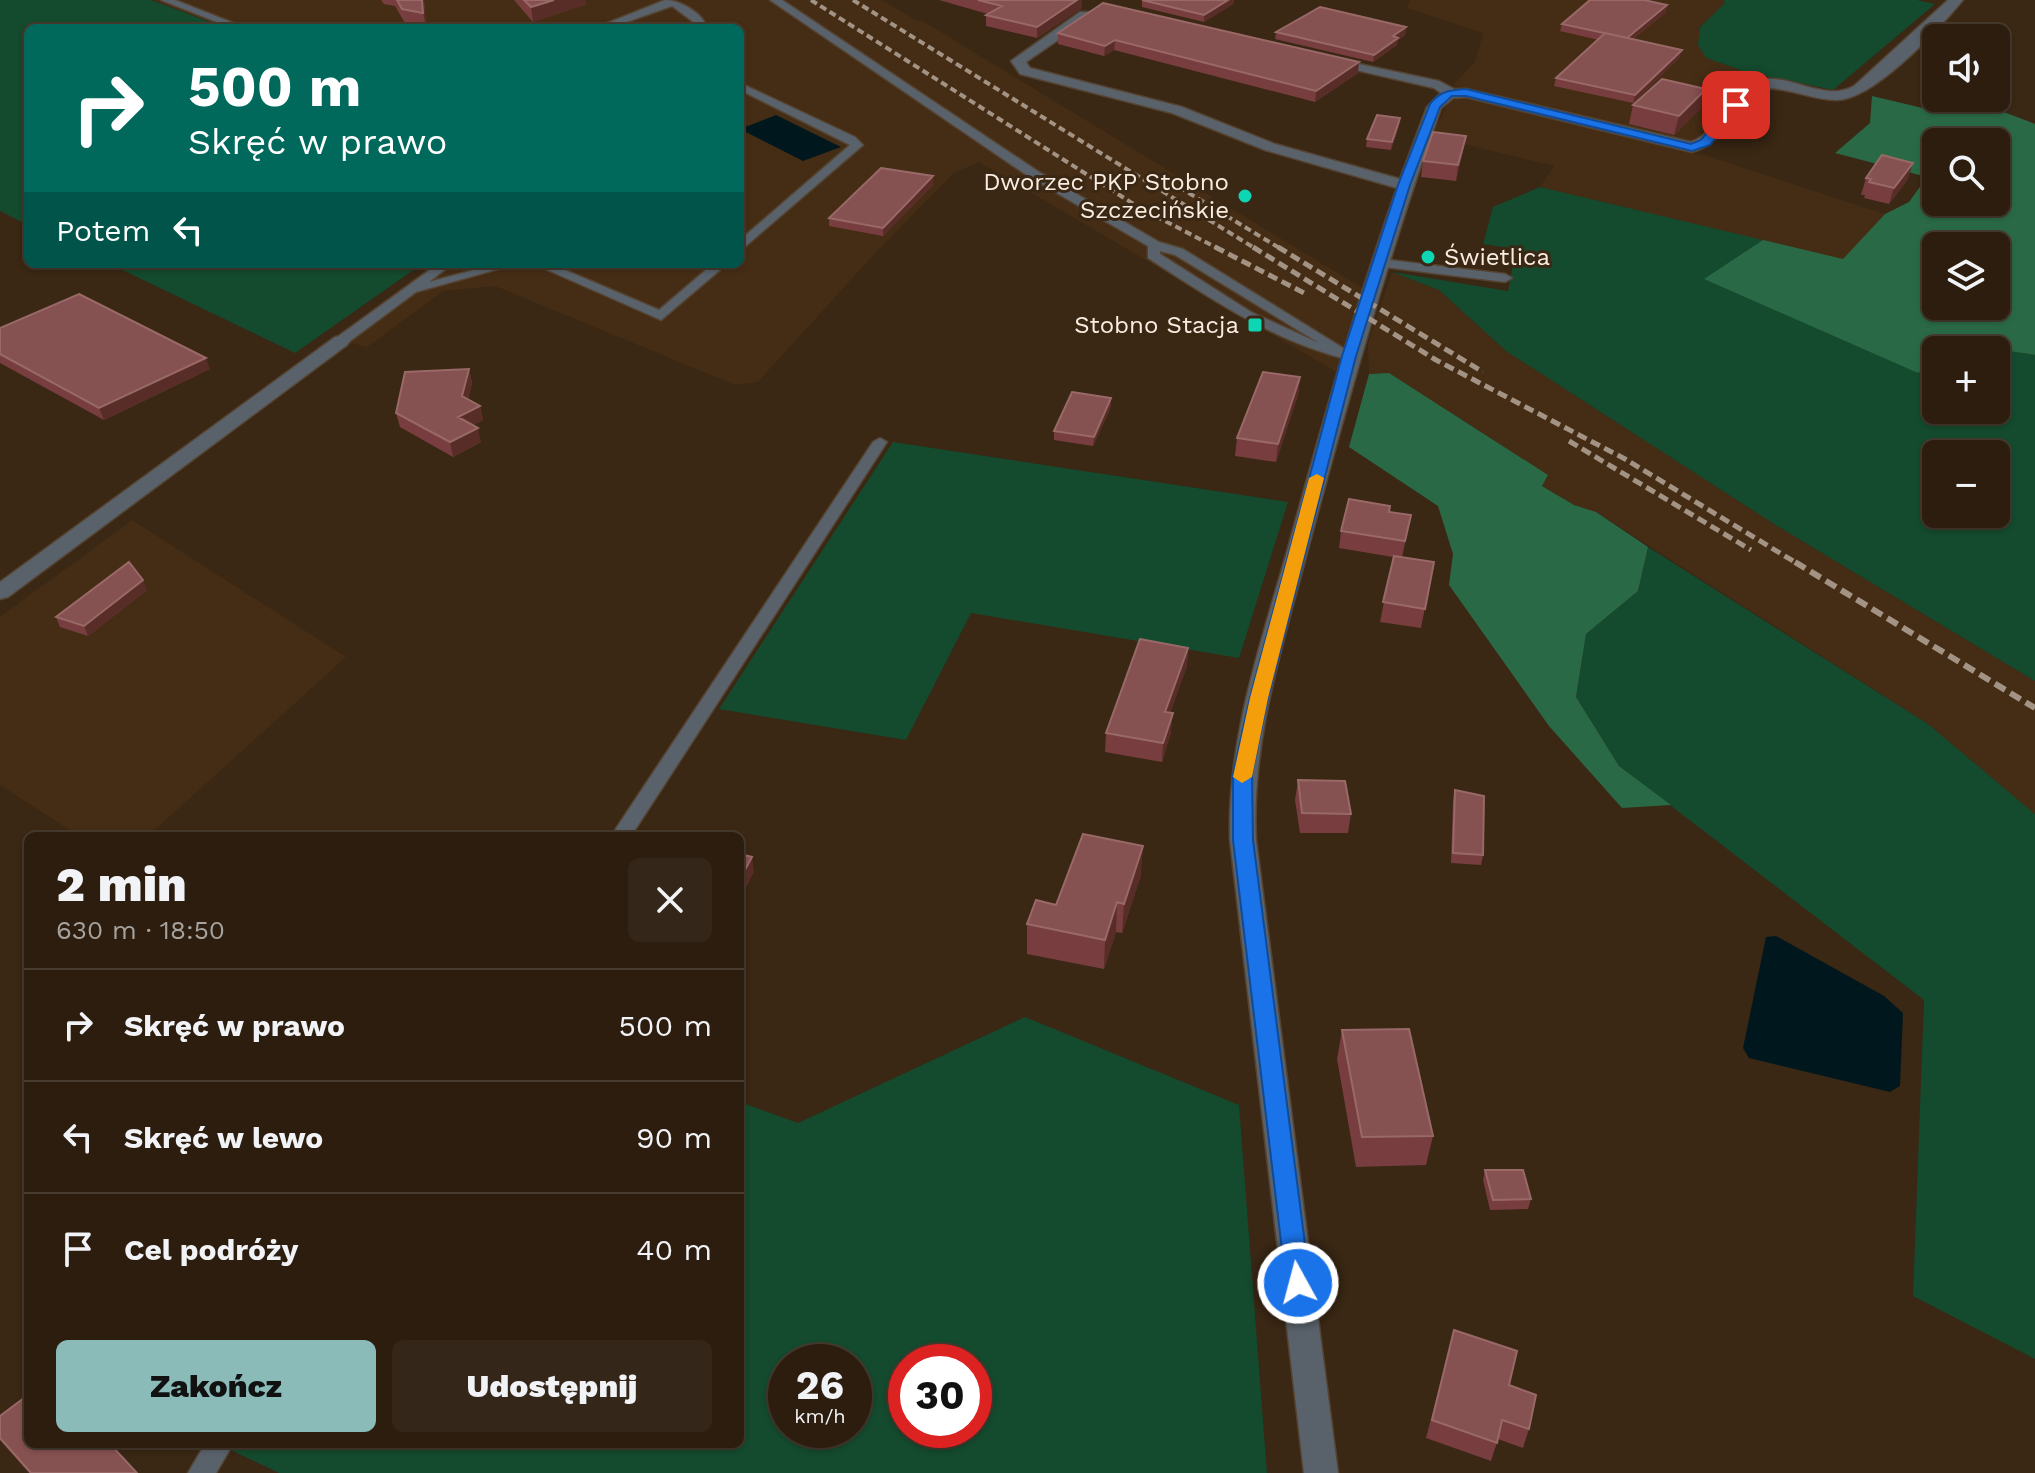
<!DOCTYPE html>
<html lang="pl">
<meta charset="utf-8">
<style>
:root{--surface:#2c1d0f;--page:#342618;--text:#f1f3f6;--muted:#a6a29e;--line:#483b2f;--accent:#8bbbb9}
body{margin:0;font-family:"Work Sans",sans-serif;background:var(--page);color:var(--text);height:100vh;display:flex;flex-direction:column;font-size:30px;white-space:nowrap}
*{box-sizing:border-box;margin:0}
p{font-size:26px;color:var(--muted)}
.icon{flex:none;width:44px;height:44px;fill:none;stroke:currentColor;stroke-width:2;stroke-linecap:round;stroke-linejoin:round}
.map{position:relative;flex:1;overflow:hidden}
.side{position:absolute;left:24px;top:832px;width:720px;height:616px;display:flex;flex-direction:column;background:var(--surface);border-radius:12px;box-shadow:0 2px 6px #0004,0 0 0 2px var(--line)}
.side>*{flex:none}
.banner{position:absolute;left:24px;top:24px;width:720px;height:244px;border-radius:12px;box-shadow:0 2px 6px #0004,0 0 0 2px var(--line);background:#00695c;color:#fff;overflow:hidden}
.controls{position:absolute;left:1922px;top:24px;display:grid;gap:16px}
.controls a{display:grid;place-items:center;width:88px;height:88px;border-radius:12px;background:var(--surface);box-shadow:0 2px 6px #0004,0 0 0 2px var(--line);font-size:40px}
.speed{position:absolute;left:768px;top:1344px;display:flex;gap:16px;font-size:40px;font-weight:700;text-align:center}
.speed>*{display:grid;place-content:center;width:104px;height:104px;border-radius:50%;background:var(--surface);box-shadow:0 2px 6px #0004,0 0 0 2px var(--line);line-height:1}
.speed small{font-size:20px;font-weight:400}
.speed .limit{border:12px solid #d22;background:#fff;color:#111}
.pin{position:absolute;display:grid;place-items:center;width:68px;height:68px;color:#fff;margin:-34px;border-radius:16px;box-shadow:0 4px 12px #0006}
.me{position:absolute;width:88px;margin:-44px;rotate:353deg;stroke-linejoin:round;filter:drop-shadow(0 0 6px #0008)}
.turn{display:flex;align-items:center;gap:28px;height:168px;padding:0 32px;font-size:36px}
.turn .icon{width:104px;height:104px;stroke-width:2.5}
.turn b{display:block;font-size:56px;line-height:68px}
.then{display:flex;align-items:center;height:76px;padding:0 32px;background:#0003;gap:16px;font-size:30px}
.round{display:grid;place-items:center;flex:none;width:84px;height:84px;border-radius:12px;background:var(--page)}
.headline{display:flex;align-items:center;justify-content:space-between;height:136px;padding:0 32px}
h1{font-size:48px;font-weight:800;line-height:60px}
.action{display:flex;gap:16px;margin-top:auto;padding:16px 32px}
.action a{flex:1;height:92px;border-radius:12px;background:var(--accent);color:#111;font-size:32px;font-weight:800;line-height:92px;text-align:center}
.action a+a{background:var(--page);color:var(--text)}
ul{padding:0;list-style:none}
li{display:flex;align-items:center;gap:24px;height:112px;padding:0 32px;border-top:2px solid var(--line)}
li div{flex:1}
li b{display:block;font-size:30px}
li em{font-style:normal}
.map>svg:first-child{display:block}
</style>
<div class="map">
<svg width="2035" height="1473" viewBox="0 0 2035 1473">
<rect width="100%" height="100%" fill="#3a2714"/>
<path fill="#452d15" d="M151,0H882L917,21L921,20L1364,289L1338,373L979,162L954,173L879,249L758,382L735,385L495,286L443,291L367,347L333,339L433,264H740V28H226Z
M1410,0H1723L1725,3L1700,27L1706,58L1746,72L1696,141L1677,143L1453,85L1475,62L1483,33L1407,8Z
M1468,96L1710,157L1885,214L1843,260L1540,187L1554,166L1431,136L1450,100Z
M1392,272L1439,290L1506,351L1777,526L2035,681V814L1928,724L1596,512L1574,505L1542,485L1548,475L1389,373L1369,374L1368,343Z
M132,520L346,657L148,836H79L0,785V617Z"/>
<path fill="#144a2d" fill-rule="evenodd" d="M0,0H151L226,28H28V225L0,211Z
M1723,0H1917L1935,4L1833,90L1746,72L1706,58L1698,45L1700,27L1725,3Z
M1540,187L1763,240L1737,258L1918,373L1936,363V410H1996V350H1960L1970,345L2035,355V681L1777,526L1506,351L1439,290L1392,272L1508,291L1516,249L1483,244L1493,207ZM1936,454H1996V514H1936Z
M110,264H422L295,353Z
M893,442L1288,502L1239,658L971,613L906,740L719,709Z
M1648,547L1928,724L2035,814V1359L1913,1296L1924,1000L1619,766L1576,697L1586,634L1638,591Z
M1025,1017L1239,1105L1267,1473H279L218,1444H740V1102L798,1123ZM786,1362H854V1430H786ZM906,1362H974V1430H906Z"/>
<path fill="#2a6946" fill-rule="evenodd" d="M1872,96L1948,114L1967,98L2035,124V355L1970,345L1960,350H1936V363L1918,373L1704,279L1763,240L1843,259L1885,214L1909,202L1927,177L1835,153L1870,123ZM1936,142H1996V202H1936ZM1936,246H1996V306H1936Z
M1389,373L1548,475L1542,486L1574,505L1596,512L1648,547L1638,591L1586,634L1576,697L1619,766L1671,805L1622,808L1549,726L1449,585L1453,554L1438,506L1349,447L1369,374Z"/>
<path fill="#00181d" d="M776,115L841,147L803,161L740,129Z
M1776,936L1884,996L1903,1013L1900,1086L1890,1092L1749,1058L1743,1048L1766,937Z"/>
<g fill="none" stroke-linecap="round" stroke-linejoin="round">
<g stroke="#554331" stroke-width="3">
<path id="lane" d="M161,0H175L246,28H232Z
M665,0C680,0 703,13 707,28H697L696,24L672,6L610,28H595Z
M770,0H782L1039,172L1159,242L1183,249L1356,356L1349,360C1273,341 1213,300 1148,258V246L1031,178ZM1160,251L1175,255L1319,343L1251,312L1160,254Z
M740,83L855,137L863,145L740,251V240L850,145L740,90Z
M1381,259L1505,274L1512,278L1505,282L1376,266L1375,263Z
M438,264H452L429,282L496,264H516L416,292L346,344H336V338Z
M534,264H551L659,310L713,264H727L661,320Z
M880,438L887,442L631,836H611L873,442Z
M205,1444H233L216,1473H188Z"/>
</g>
<g stroke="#554331" stroke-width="3">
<path id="street" d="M1948,0H1963C1939,29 1872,102 1835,100C1810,99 1787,87 1762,88C1731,100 1731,141 1692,152L1466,97L1453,98L1441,108C1389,253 1348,400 1308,549C1283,645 1251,739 1256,840L1338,1473H1304L1230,840C1227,741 1259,649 1286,555C1320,432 1354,309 1397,188L1265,150L1172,113L1020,74L1011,61L1080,12H1090V18L1026,62L1030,68L1182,107L1275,144L1400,179L1427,107L1441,93L1434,88L1321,62V56L1439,81L1454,89H1466L1691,142C1721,131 1725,87 1757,80C1790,72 1823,103 1854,86Z
M341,336L347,337L350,341L347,345L8,597L0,599V582L335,337Z"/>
</g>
<use href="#lane" fill="#59626b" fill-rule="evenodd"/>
<use href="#street" fill="#59626b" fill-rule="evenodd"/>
<path stroke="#a39384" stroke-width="4" stroke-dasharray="7 4" stroke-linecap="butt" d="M811,0L1140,208L1219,249
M853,0L1256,249
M1179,187L1281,249"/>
<path stroke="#a39384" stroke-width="5" stroke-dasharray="10 5" stroke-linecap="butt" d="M1215,247L1308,295
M1253,247L1436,360L1625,459L1798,564
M1278,247L1483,372
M1569,441L1751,550"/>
<path stroke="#a39384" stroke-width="6" stroke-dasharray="12 6" stroke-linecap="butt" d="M1795,562L2035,708"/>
</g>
<path fill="#783e3f" d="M381,0H424L426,27L405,23L395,6L384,4Z
M514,0H585L586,4L533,22Z
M939,0H1082V8L1037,38L986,26V15L988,14Z
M1142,0H1234L1233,4L1204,22L1142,7Z
M1103,3L1358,73L1315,102L1114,50L1104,56L1058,44V33Z
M1667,5L1665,13L1633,39L1680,57L1633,103L1554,86L1556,78L1599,40L1560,31L1562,24Z
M1406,27L1405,35L1398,40L1397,45L1373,62L1275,39L1276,32Z
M1633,105L1701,108L1674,135L1629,124Z
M1400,118L1399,126L1391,150L1366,147L1367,139Z
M1466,136L1456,181L1421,177L1423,161Z
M1866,178L1908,179L1889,204L1864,198L1865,195H1861Z
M933,185L883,236L829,226V218Z
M0,328L210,369L104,420L0,363Z
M469,369L472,383L468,399L480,406L483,420L473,425L481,442L453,457L400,427L396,413Z
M1300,377L1298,395L1276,462L1235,456L1237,438Z
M1111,407L1093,446L1054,440V431Z
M1389,512L1411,515L1402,557L1434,562L1421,628L1380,622L1393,557L1339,548L1341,531Z
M147,590L88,636L60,627L56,617Z
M1188,648L1187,666L1170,712L1171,732L1162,762L1105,752L1106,733Z
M1298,780L1351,814L1348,833H1300L1295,800Z
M1455,790L1483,855L1481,865L1451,863L1453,800Z
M1141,875L1122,933L1116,932L1104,969L1027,954V924L1056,905Z
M1342,1030L1433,1136L1426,1165L1356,1167L1337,1059Z
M1485,1170L1531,1199L1528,1209L1490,1210L1483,1180Z
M1454,1330L1509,1385L1529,1429L1523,1448L1498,1439L1491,1461L1426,1438Z
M0,1416L137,1473H29L0,1440Z"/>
<path fill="#592d27" d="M422,0H424L426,27L423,13Z
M554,0H585L586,4L533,22L531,7Z
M1077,0H1082V8L1037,38V27Z
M1228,0H1234L1233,4L1204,22V15Z
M1667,5L1665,13L1625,45L1627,38Z
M1406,27L1405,35L1398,40L1397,45L1373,62L1374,55L1393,36Z
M1115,40L1114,50L1104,56L1105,46Z
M1682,50L1680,57L1633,103L1635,95Z
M1359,62L1358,73L1315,102L1316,91Z
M1706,89L1701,108L1674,135L1679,116Z
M1400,118L1399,126L1391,150L1392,142Z
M1466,136L1463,152L1456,181L1458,165Z
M1913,163L1908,179L1889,204L1894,188Z
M933,176V185L883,236V228Z
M206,358L210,369L104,420L99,408Z
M469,369L472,383L465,411L462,396Z
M1300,377L1298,395L1276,462L1278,444Z
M1111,398V407L1093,446L1094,437Z
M480,406L483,420L461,431L458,417Z
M478,428L481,442L453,457L450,442Z
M143,580L147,590L88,636L84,626Z
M1188,648L1187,666L1164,731L1165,712Z
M1173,713L1171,732L1162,762L1163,743Z
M1143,846L1141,875L1122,933L1124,904Z
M752,857L754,872L742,895L740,879Z
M1117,902L1116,932L1104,969L1105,940Z"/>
<path fill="#865151" stroke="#986967" stroke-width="2" d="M397,0H422L423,13L402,9Z
M524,0H554L531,7Z
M978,0H1077L1037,27L986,15L1002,6Z
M1142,0H1228L1204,15Z
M1590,0H1644L1667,5L1627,38L1562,24Z
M1103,3L1359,62L1316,91L1115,40L1105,46L1058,33Z
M1320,7L1406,27L1393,36L1398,38L1374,55L1276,32Z
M1605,33L1682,50L1635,95L1556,78Z
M1662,79L1706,89L1679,116L1633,105Z
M1377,115L1400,118L1392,142L1367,139Z
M1433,132L1466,136L1458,165L1423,161Z
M1882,155L1913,163L1894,188L1869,182L1871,179L1866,178Z
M881,168L933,176L883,228L829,218Z
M79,294L206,358L99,408L0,354V328Z
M469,369L462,396L480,406L458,417L478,428L450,442L396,413L405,372Z
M1263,372L1300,377L1278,444L1237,438Z
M1072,392L1111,398L1094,437L1054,431Z
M1349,499L1390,506L1389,512L1411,515L1405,541L1341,531Z
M1394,556L1434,562L1425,609L1383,602Z
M129,562L143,580L84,626L56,617Z
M1140,639L1188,648L1165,712L1173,713L1163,743L1106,733Z
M1298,780L1345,781L1351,814L1302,813Z
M1455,790L1484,796L1483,855L1453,853Z
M1083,834L1143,846L1124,904L1117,902L1105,940L1027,924L1036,900L1056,905Z
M740,854L752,857L740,879Z
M1409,1029L1433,1136L1362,1137L1342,1030Z
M1485,1170H1523L1531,1199L1493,1200Z
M1454,1330L1517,1351L1509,1385L1536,1395L1529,1429L1502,1420L1497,1443L1432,1420Z
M28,1395V1444H110L137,1473H31L0,1438V1416Z"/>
<path fill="#1a73e8" stroke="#114b97" stroke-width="2" d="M1466,89L1691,144L1701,140L1732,102L1742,105L1710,145L1692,151L1466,96H1452L1440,107L1410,185L1356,356L1268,698L1252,774L1253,840L1310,1283L1306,1290L1298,1294L1289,1290L1286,1283L1233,840V774L1250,698L1342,356L1398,185L1430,104C1440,91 1450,90 1466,89Z"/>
<path fill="#f59e0b" d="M1317,474L1324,478L1268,698L1252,777L1242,783L1233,777L1250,698L1309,478Z"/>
<g fill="#0ed5b4" stroke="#3a2714" stroke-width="3">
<circle cx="1245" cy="196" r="8"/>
<circle cx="1428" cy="257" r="8"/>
<rect x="1247" y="317" width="16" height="16" rx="4"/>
</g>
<g text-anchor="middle" stroke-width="6" stroke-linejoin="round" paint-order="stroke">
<g font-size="24" fill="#f9ece1" stroke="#3a2714" text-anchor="end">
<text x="1229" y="190">Dworzec PKP Stobno<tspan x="1229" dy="28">Szczecińskie</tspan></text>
<text x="1444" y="265" text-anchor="start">Świetlica</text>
<text x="1239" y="333">Stobno Stacja</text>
</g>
</g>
</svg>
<div class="controls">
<a><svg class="icon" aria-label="sound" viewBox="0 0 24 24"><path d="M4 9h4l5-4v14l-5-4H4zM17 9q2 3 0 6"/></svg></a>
<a><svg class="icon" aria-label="search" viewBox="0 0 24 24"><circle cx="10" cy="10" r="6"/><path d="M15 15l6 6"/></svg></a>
<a><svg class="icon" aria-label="layers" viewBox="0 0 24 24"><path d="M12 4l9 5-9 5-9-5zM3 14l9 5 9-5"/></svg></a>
<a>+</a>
<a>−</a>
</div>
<div class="speed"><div>26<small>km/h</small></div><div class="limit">30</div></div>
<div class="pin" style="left:1736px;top:105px;background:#d93025"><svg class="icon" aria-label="arrive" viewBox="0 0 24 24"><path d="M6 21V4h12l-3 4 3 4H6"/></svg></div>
<svg class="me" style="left:1298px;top:1283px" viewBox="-20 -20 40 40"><circle r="17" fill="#1a73e8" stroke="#fff" stroke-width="3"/><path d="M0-11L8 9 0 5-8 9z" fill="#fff"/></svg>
<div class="banner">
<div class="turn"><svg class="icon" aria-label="right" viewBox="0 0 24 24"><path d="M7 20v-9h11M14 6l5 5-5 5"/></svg><div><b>500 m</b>Skręć w prawo</div></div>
<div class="then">Potem<svg class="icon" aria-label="left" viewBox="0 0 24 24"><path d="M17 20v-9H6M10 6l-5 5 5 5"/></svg></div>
</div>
<section class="side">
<div class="headline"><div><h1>2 min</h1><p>630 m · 18:50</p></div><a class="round"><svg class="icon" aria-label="close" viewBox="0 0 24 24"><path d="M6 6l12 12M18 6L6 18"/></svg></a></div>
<ul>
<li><svg class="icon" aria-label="right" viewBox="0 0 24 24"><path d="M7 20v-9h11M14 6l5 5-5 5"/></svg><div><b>Skręć w prawo</b></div><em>500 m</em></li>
<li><svg class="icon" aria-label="left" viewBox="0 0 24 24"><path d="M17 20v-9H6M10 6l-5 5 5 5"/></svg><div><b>Skręć w lewo</b></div><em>90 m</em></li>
<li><svg class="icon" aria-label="arrive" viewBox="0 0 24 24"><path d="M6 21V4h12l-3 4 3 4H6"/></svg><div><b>Cel podróży</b></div><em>40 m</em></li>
</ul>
<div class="action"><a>Zakończ</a><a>Udostępnij</a></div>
</section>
</div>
